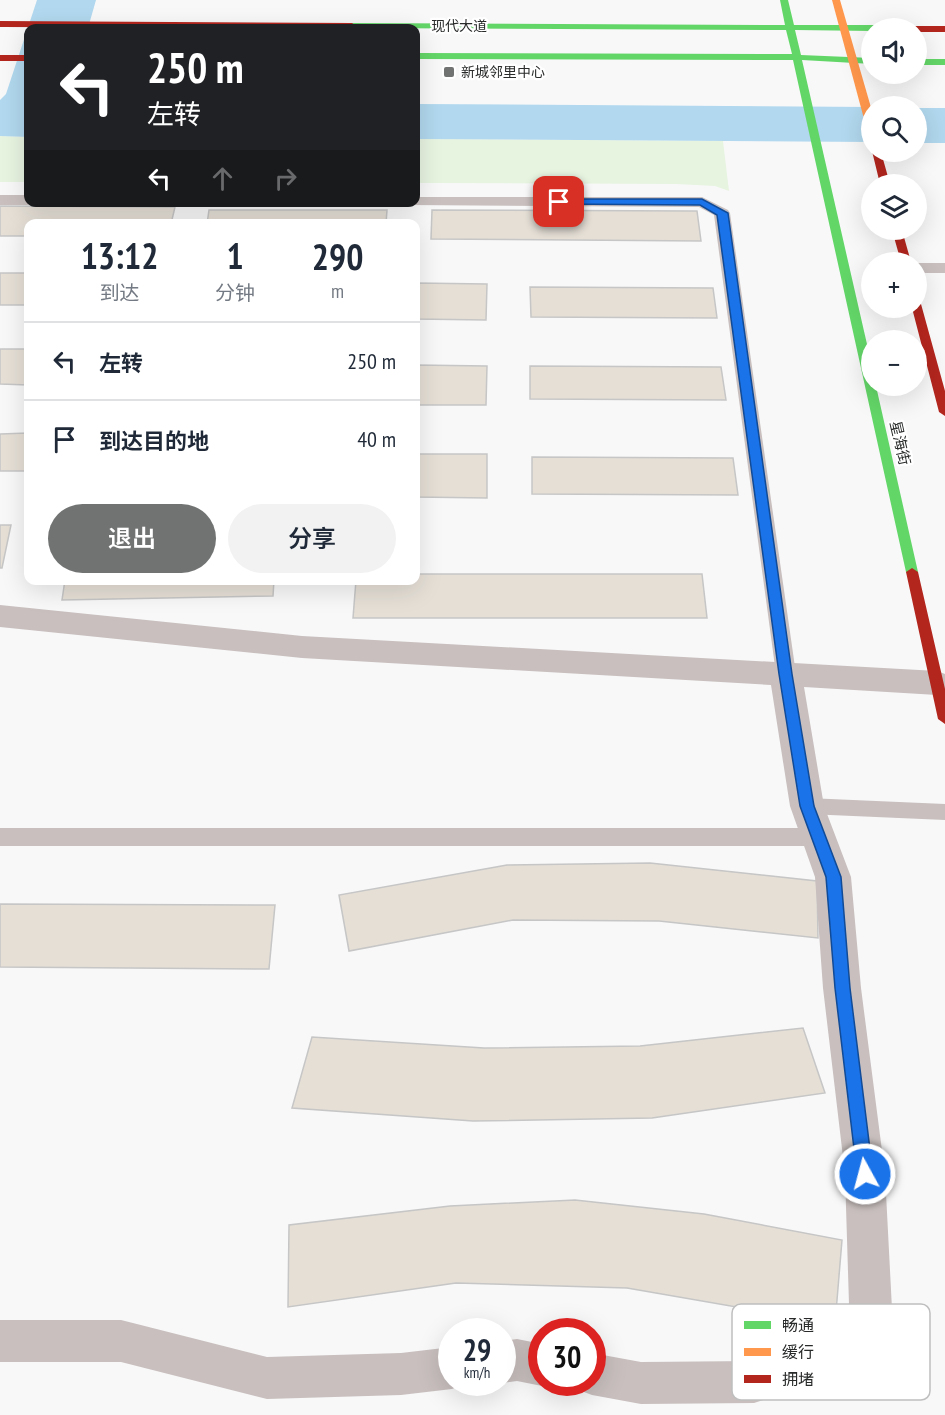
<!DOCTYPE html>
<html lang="zh">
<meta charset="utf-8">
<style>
:root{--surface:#fff;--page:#f2f2f3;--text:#1f2937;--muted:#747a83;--line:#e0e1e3;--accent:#717272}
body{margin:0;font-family:"PT Sans Narrow","Noto Sans SC",sans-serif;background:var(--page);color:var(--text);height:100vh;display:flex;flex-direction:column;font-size:22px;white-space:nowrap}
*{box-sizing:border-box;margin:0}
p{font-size:20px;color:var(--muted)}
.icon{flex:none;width:33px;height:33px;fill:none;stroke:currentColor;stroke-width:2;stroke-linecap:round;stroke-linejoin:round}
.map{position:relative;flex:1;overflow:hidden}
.sheet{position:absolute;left:24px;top:219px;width:396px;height:366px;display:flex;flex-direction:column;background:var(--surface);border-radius:12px;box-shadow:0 6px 24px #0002}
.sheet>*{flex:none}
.top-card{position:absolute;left:24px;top:24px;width:396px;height:183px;border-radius:12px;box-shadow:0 6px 24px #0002;background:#202124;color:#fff;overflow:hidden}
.fabs{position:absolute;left:861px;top:18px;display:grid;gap:12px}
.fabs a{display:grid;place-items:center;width:66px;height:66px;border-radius:50%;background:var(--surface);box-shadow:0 6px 24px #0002;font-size:30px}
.speed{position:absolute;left:438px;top:1318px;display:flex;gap:12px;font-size:30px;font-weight:700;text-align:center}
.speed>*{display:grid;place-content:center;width:78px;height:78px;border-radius:50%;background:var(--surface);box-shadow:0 6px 24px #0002;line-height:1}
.speed small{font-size:15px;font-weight:400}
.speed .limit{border:9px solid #d22;background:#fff;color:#111}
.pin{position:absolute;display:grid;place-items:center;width:51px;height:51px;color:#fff;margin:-26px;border-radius:12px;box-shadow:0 3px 9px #0006}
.me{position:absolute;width:66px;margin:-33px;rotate:353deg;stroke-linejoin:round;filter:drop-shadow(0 0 4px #0008)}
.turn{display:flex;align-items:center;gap:21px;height:126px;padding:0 24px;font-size:27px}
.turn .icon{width:78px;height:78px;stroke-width:2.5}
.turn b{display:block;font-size:42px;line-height:51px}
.lanes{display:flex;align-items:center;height:57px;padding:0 24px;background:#0003;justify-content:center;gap:30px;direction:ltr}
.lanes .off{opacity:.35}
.eta{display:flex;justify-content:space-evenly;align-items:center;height:102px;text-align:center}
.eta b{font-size:36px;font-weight:600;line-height:42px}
.button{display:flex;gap:12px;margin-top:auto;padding:12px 24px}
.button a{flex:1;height:69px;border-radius:36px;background:var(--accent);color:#fff;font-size:24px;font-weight:600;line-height:69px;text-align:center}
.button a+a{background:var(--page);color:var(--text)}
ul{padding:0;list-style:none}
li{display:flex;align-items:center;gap:18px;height:78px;padding:0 24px;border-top:2px solid var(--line)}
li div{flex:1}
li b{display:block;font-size:22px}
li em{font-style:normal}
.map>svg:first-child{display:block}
</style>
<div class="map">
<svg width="945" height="1415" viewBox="0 0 945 1415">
<rect width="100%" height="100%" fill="#f8f8f9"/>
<path fill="#e7f4e0" d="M0,136L28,137V182H0Z
M416,139L723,141L729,191L715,186L676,184L416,183Z"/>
<path fill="#b1d8ee" d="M37,0H96L88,28H28V137L0,136V100L6,94Z
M416,104L871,107V142L416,139Z
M917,108H945V143H917Z"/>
<path fill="#e5dfd6" stroke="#c6c6c6" stroke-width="1.5" d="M0,206L175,207L171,224H28V236H0Z
M209,210H387L386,224H207Z
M432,210L697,211L701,241L431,239Z
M0,273H28V305H0Z
M416,283L487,284L486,320L416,319Z
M530,287L713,288L717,318L531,317Z
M0,349H28V385L0,384Z
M416,365L487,366L486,405H416Z
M530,366L721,367L726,400L530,399Z
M28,433V471H0V434Z
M416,454H487V498L416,497Z
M532,457L733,458L738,495L532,494Z
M0,525H11L2,568H0Z
M416,574H702L707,618H353L356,580H416Z
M65,580H274L273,596L62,600Z
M650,863L817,881L818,938L659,921L513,920L349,951L339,895L507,865Z
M0,904L275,905L269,969L0,967Z
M803,1028L825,1093L652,1118L473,1121L292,1108L312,1037L484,1048L640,1046Z
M575,1200L704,1214L842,1240L835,1324L627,1288L456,1283L288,1307L289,1225L450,1206Z"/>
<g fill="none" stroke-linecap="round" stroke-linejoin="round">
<path fill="#c8bfbe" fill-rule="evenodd" d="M0,195H28V202H34L28,205H0Z
M416,197H702L728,210L730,213L796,674L793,679L786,681L779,679L776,674L714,215L699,207L410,205L408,202H416Z
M916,263H945V273H916Z
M807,798L945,804V820L807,814L799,812L796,806L799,800Z
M0,828H820L828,831L831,837L828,843L820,846H0Z"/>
<path fill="#c8bfbe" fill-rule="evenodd" d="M0,605L302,636L937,671L945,674V692L937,695L804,687L824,806L851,877L861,988L885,1174L892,1309L886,1323L854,1370L754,1403L641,1404L592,1395L576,1389L574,1383H592V1353L641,1362L754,1361L825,1338L849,1304L845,1174L823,988L815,877L790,806L771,685L302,658L0,627Z
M0,1320H121L267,1357L401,1353L452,1347V1383H467L452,1389L401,1395L267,1399L121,1362H0Z
M517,1339L542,1344V1383H550L542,1386L517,1381L502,1383V1341Z"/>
<path fill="#63d668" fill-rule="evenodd" d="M780,0H788L794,25H881L885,28H872V31L795,30L801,55L872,58V64L802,60L872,366V386H876L918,572L912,576L906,572L793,60L416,59V53L792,54L786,30L351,28L348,26L352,23L785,25Z
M916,59H945V65H916Z"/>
<path fill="#ff974d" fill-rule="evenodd" d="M832,0H840L872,111V133L867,130Z"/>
<path fill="#b3261e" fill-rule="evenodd" d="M0,21L352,23L356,26L353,28L0,27Z
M916,26H945V32H916V28H912Z
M0,55H28V61H0Z
M872,151L881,152L890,184H880Z
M892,230H902L911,262H901Z
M916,301L921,304L945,391V416L939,412L912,308H916Z
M912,568L918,572L945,689V724L938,719L906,572Z"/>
</g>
<path fill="#1a73e8" stroke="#114b97" stroke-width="1.5" d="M559,199H702L728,213L792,674L814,806L841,877L850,988L873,1174L871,1179L865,1181L859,1179L857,1174L835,988L826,877L800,806L779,674L717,215L700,205L555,204L553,202Z"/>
<rect fill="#717272" stroke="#fff" stroke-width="2" x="443" y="66" width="12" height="12" rx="3"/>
<g text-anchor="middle" stroke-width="4.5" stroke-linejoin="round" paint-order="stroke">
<g font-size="14" fill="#292a2a" stroke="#fff">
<text x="459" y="31">现代大道</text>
</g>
<g font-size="14" fill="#292a2a" stroke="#fff" text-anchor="start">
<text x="461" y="77">新城邻里中心</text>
</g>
<g font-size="15" fill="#292a2a" stroke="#fff">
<text transform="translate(900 443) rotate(77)" y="5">星海街</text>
</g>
</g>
<rect x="732" y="1304" width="198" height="96" rx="9" fill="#fff" stroke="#bfbfbf" stroke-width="1.5"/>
<rect x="744" y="1321" width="27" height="8" fill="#63d668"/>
<rect x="744" y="1348" width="27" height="8" fill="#ff974d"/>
<rect x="744" y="1375" width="27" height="8" fill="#b3261e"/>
<g font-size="16" fill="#292a2a">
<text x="782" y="1331">畅通</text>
<text x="782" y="1358">缓行</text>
<text x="782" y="1385">拥堵</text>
</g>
</svg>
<div class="fabs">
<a><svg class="icon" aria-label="sound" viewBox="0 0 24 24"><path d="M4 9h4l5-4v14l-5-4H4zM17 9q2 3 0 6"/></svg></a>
<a><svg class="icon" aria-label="search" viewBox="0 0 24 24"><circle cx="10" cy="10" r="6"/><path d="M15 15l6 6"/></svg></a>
<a><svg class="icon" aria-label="layers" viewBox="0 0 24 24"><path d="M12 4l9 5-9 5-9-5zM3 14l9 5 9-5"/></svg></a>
<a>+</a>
<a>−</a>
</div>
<div class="speed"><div>29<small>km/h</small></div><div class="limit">30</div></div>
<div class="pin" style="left:559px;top:202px;background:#d93025"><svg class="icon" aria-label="arrive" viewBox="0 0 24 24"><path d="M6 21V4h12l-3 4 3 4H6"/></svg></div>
<svg class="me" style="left:865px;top:1174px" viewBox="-20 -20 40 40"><circle r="17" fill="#1a73e8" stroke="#fff" stroke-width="3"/><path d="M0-11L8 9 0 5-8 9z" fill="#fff"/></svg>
<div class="top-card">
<div class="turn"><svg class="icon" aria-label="left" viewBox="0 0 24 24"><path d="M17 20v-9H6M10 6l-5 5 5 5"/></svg><div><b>250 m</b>左转</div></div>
<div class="lanes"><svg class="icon" aria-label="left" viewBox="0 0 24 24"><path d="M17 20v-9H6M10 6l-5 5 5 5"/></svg><svg class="icon off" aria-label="ahead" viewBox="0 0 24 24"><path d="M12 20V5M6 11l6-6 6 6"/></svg><svg class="icon off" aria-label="right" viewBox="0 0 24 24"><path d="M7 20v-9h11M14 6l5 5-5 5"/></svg></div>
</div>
<section class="sheet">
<div class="eta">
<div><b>13:12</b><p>到达</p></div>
<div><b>1</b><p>分钟</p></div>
<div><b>290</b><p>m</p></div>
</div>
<ul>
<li><svg class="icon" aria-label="left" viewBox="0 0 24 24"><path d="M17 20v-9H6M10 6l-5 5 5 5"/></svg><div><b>左转</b></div><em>250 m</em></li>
<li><svg class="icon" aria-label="arrive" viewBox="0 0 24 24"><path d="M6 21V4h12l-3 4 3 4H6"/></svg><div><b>到达目的地</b></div><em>40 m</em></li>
</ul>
<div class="button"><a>退出</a><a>分享</a></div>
</section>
</div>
